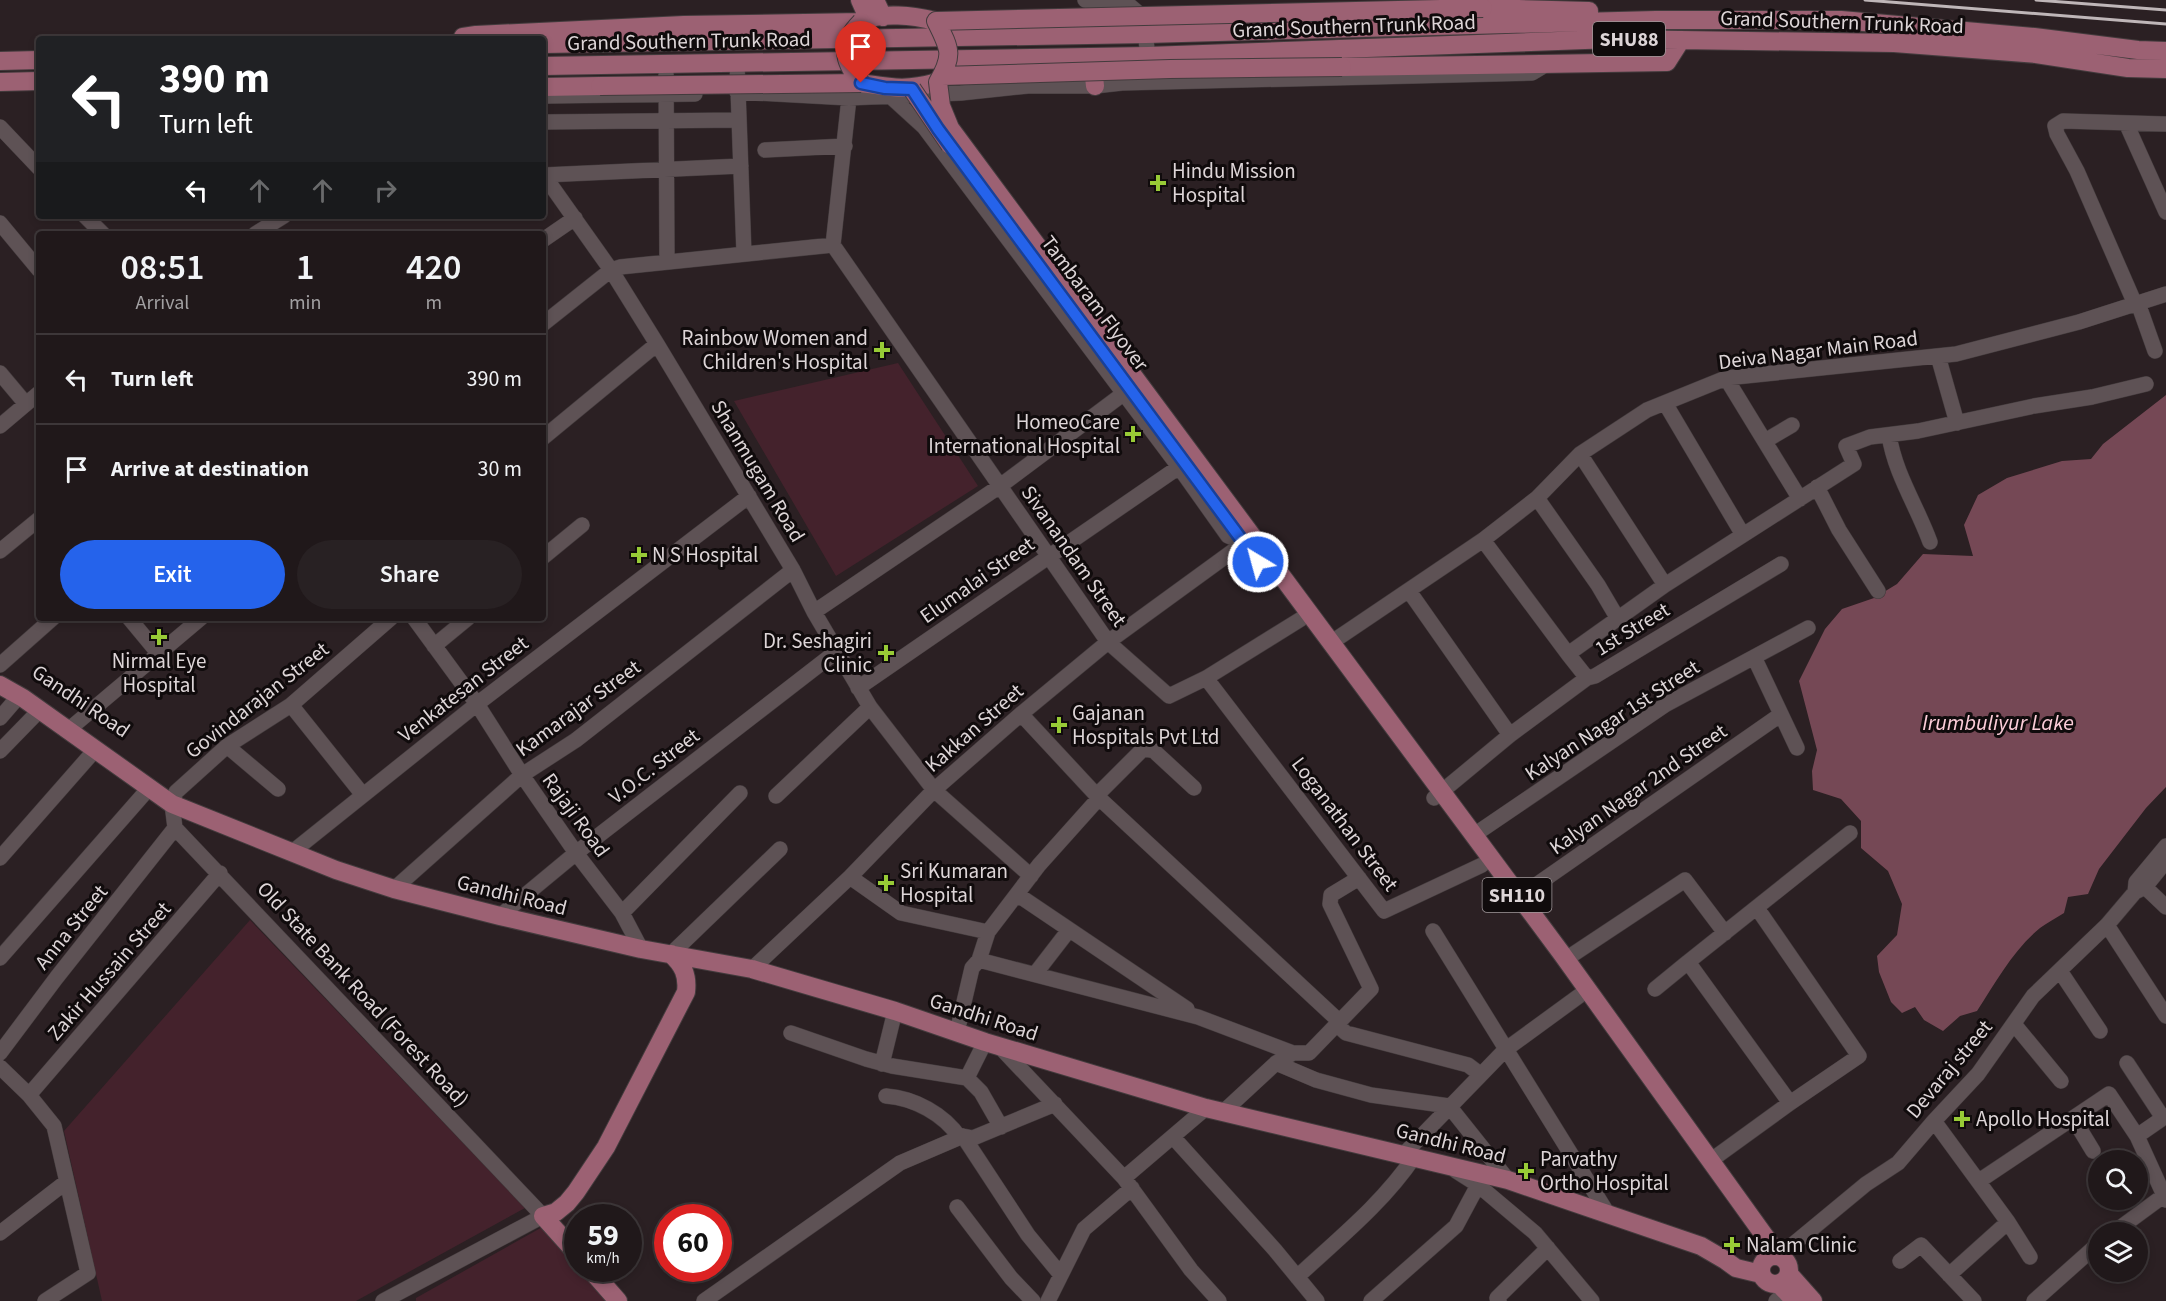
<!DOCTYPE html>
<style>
:root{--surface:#20181a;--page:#282123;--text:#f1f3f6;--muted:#a2a0a2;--line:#3d3739;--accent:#2563eb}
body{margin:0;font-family:"Source Sans 3",sans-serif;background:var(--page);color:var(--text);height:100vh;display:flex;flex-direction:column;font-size:22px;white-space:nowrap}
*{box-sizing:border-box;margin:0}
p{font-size:20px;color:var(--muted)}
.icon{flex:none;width:33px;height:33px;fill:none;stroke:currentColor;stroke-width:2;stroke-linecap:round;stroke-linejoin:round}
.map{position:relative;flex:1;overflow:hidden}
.panel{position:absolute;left:36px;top:231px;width:510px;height:390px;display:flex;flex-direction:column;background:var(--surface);border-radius:6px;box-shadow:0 3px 9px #0003,0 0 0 2px var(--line)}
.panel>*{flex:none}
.guide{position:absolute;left:36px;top:36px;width:510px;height:183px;border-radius:6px;box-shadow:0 3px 9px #0003,0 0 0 2px var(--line);background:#202124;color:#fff;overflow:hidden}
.buttons{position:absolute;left:2088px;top:1150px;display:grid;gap:12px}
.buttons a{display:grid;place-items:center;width:60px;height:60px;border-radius:50%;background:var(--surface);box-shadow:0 3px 9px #0003,0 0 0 2px var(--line);font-size:30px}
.speed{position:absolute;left:564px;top:1204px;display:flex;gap:12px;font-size:30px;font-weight:700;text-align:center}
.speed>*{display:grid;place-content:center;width:78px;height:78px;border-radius:50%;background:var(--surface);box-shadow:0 3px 9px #0003,0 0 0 2px var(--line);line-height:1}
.speed small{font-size:15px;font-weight:400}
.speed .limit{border:9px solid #d22;background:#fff;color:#111}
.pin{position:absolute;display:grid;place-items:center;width:51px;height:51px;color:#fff;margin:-62px -26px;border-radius:50% 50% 50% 0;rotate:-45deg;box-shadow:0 0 6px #0007}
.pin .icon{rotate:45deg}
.me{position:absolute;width:66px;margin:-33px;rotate:323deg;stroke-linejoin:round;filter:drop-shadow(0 0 4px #0008)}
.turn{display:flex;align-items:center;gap:21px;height:126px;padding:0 24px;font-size:27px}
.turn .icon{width:78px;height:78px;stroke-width:2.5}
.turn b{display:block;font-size:42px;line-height:51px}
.lanes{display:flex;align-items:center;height:57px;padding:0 24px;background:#0003;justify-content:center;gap:30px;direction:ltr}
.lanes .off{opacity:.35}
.eta{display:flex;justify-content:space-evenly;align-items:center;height:102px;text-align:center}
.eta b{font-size:36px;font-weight:600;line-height:42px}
.primary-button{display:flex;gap:12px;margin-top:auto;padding:12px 24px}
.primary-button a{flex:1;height:69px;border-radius:36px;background:var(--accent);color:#fff;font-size:24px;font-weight:600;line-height:69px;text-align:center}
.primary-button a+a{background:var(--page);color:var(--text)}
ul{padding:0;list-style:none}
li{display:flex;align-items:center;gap:18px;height:90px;padding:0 24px;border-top:2px solid var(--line)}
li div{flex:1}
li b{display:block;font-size:22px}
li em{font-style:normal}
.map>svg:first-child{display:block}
</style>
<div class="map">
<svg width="2166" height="1301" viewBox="0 0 2166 1301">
<rect width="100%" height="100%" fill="#2b2023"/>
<path fill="#44222c" d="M898,363L978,486L836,576L734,401Z
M250,920L525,1208L356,1301H102L64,1131Z
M546,1225L577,1262L578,1269H584L611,1301H416V1298Z"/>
<path fill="#754855" d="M2166,395V787L2146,808L2099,869L2088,894L2068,897L2064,913C2056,918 2047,923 2040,928C2014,949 1995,983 1977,1011L1960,1016L1943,1031L1924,1020L1915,1007L1902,1013L1891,1002L1879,972L1877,956L1897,935L1902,904L1888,871L1861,848V821L1841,799L1813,790L1812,771L1817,750L1799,681L1825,629L1842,609L1874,598L1897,584L1923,554L1973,556L1964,525L1978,495L2007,478L2062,461L2091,459L2103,444Z"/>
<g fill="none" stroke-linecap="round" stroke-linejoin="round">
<g stroke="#433b3d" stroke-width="16">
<path id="minor" d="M1085,0L1119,10
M1111,0L1129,5L1143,17L1148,56
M737,63L744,254
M666,64L667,262
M737,92L849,98L961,93L1028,86H1095L1122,83L1532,73L1547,64
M548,96L695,94
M890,96L924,127L1179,467L1228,536L1244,543
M849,98L833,245L1108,642L1169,696L1206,678L1301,619
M543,122L739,120
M2126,123L2166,212
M0,127L39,168
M765,150L845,146
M543,174L611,270L657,344L793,570L814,612L870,707L934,790L1031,876
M544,175L741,166
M85,216L103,234
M0,223L39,270
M255,234L284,216
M543,240L575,218
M2138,303L2155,351
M2135,304L2077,171L2057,134L2055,126L2063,121L2165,124
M543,324L611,270L620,267L833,245
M1938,356L1957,423
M0,373L26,404
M1726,378L1800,499
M1665,403L1743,535
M0,426L39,393
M1889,435C1895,474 1917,506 1930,542
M543,438L657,344
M1765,441L1792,425
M1580,454L1665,585
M1817,487L1839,530L1878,591
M1537,498L1598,585L1618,619
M1483,540L1568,654
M0,551L39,519
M543,557L582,525
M1409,591L1510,735
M814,612L1000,486L1123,394
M129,618L158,653
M414,618L477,704L522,775L576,853L622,913L641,949
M1332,642L1483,540L1537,498L1580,454L1647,410L1726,378L1956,354L2079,322L2166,294
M434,646L468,618
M1754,657L1797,748
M0,665L53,618
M1206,678L1384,911L1482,865
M1587,678L1568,654L1665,585L1854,464L1846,446L1870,437L1918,431L2034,406L2092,397L2146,384
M858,688L1179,467
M291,705L363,795
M1021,714L1099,798L1340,1022
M0,718L19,696
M67,731L201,618
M227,746L278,789
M0,751L39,711
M776,796L870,707
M1096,796L1144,748L1154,751L1194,788
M1434,798L1510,735L1587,678L1595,676L1781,564
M1474,835L1665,705L1808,628
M291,853L477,704L749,496
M0,858L95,750
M850,877L901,913L988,932
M2145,887L2166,907
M394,889L522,775L576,740L793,570
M2135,892L2136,882L2166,846
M1018,895L1187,1009
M1519,897L1780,715
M622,913L740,793
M500,916L576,853L837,651
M2107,925L2166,1016
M1433,931L1608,1214
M671,954L780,849
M0,958L150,787
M1566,959L1685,880L1725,933
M979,960L1198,1017L1293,1053
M752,969L850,877L934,790L1021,714L1108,642L1244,543
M2060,971L2100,1031
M1035,974L1069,930
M1655,989L1688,962
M2014,1024L2061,1081
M1337,1025L1346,1033L1468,1065L1480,1074
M957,1032L972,968L979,960L988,932L1039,865L1099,798
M791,1033L866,1059L892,1066L967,1078L981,1092L1001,1127
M1000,1047L1124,1178L1191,1270L1219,1301
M0,1053L57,977L175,828
M1276,1063L1316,1080L1371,1095L1449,1106L1508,1180
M2127,1063L2163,1118
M882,1064L895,1011
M0,1067L29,1095L54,1126L88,1273L45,1301
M967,1078L985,1042
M29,1095L220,873
M886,1096C914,1098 944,1114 960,1138
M1790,1103L1688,962L1850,833
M1222,1113L1276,1063L1293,1053H1309L1371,989L1330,904L1331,895L1359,878
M2073,1118L2093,1151
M1934,1121L2008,1222L2030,1257
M963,1136L1028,1235L1061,1275
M2137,1136L2166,1116
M1173,1137L1275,1250L1317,1301
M1404,1154L1505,1050L1579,996
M1710,1161L1790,1103L1859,1056L1757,908
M1456,1171L1478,1185L1535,1233L1592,1301
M1124,1178L1206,1108
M1979,1181L2109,1094L2137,1136L2166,1200
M957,1207L1011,1278L1033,1301
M0,1233L66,1182
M2113,1233L2166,1194
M1779,1256L1866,1184L1898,1163L1934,1121L1978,1074L2033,996L2107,925L2135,892L2145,887L2166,861
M1900,1261L1921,1245L1974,1301
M1949,1275L2008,1222
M1297,1277C1338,1239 1383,1203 1414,1157
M383,1301L543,1216L175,828L172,804L176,792L227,746L291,705L391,618
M704,1301L900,1163L963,1136L973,1138L1055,1104
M1048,1301L1084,1229L1132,1188
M1371,1301L1456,1226L1478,1185
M1499,1301L1497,1298L1548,1248
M1776,1301L1786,1292
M2034,1301L2098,1244"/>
</g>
<g stroke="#433b3d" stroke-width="20">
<path id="major" d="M860,0L868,18
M875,0L883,17
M1483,8L1589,11
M462,39L463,37L476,35L684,25L861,22C881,11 915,16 936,21
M543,44L1146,34L1656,20H1841L2034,37L2138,50L2166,51
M1092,57L1095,86
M0,61L39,60
M543,66L1148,56L1612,39L1894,43L2036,54L2128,68L2166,69
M1342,67L1667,62L1681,40
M0,82L39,81
M861,83C894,88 905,91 938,82
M543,87L600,86
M1129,370L1562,954L1779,1256
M0,685L23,698L172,804L336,870L394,889L500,916L641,949L752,969L895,1011L985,1042L1206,1108L1508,1180L1701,1246L1725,1260L1736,1268L1761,1274
M578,1255L543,1216L556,1212L567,1203L576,1192L606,1147L686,992C688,975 683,965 671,954
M1761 1270a14 14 0 1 1 28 0a14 14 0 1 1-28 0Z
M590,1269L618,1301
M1789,1274L1813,1301
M1779,1284L1795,1301"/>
</g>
<use href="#minor" stroke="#5e5255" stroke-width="15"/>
<use href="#major" stroke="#9c6173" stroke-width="18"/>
<path stroke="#bfb6b8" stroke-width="3" d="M1865,0L2166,24
M2036,0L2166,10"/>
<g stroke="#433b3d" stroke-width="20" stroke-linecap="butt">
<path id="major-bridge" d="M942,76L1170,69L1342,67
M861,83C842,60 840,43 861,22
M600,86L861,83
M912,89L950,145
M1129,370L950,128L941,106L938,82C954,55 950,49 936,21L1483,8"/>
</g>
<use href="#major-bridge" stroke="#9c6173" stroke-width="18"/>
</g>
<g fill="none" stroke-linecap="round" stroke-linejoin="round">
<g stroke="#184099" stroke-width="15">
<path id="route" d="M861,83L885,88L912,89L938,129L1258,562"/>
</g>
<use href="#route" stroke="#2563eb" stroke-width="10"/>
</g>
<g fill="#98cb36" stroke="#100b0c" stroke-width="2">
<path d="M1155 174h6v6h6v6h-6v6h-6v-6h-6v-6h6z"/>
<path d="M879 341h6v6h6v6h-6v6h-6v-6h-6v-6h6z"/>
<path d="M1130 425h6v6h6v6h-6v6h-6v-6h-6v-6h6z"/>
<path d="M636 546h6v6h6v6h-6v6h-6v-6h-6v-6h6z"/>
<path d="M156 628h6v6h6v6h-6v6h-6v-6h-6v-6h6z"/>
<path d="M883 644h6v6h6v6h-6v6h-6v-6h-6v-6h6z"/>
<path d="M1056 716h6v6h6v6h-6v6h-6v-6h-6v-6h6z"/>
<path d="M883 874h6v6h6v6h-6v6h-6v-6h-6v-6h6z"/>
<path d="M1959 1110h6v6h6v6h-6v6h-6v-6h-6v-6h6z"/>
<path d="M1523 1162h6v6h6v6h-6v6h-6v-6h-6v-6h6z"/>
<path d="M1729 1236h6v6h6v6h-6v6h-6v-6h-6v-6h6z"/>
</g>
<g text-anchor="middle" stroke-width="6" stroke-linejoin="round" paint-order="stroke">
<g fill="#100b0c" stroke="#a0989a" stroke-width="1.5">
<rect x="1593" y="22" width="72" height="34" rx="4.5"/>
<rect x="1482.5" y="878" width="69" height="34" rx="4.5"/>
</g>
<g font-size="20" font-weight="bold" fill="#ddd5d7">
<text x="1629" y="46">SHU88</text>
<text x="1517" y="902">SH110</text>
</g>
<g font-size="21" fill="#ddd5d7" stroke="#100b0c">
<text transform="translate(1842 22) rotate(2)" y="7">Grand Southern Trunk Road</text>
<text transform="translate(1354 26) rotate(-2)" y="7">Grand Southern Trunk Road</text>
<text transform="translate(689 41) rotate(-1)" y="7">Grand Southern Trunk Road</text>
<text transform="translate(1095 303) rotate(53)" y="7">Tambaram Flyover</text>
<text transform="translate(1818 350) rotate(-7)" y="7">Deiva Nagar Main Road</text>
<text transform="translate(758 471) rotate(59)" y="7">Shanmugam Road</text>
<text transform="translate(1074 556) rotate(55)" y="7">Sivanandam Street</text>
<text transform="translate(977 580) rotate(-35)" y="7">Elumalai Street</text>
<text transform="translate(1632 629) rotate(-31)" y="7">1st Street</text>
<text transform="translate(463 689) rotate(-38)" y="7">Venkatesan Street</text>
<text transform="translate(257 700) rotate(-38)" y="7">Govindarajan Street</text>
<text transform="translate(81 701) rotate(34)" y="7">Gandhi Road</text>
<text transform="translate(578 708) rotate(-36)" y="7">Kamarajar Street</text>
<text transform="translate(1612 720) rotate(-33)" y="7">Kalyan Nagar 1st Street</text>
<text transform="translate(974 728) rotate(-41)" y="7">Kakkan Street</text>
<text transform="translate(654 766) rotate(-38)" y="7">V.O.C. Street</text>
<text transform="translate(1638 789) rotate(-35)" y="7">Kalyan Nagar 2nd Street</text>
<text transform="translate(576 815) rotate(54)" y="7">Rajaji Road</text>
<text transform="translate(1345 824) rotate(53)" y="7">Loganathan Street</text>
<text transform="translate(512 895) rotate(14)" y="7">Gandhi Road</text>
<text transform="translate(71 927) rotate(-51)" y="7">Anna Street</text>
<text transform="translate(109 971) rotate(-49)" y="7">Zakir Hussain Street</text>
<text transform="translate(363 994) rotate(47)" y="7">Old State Bank Road (Forest Road)</text>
<text transform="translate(984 1017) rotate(18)" y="7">Gandhi Road</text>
<text transform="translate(1949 1069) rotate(-50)" y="7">Devaraj street</text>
<text transform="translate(1451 1143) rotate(14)" y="7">Gandhi Road</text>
</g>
<g font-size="21" fill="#ddd5d7" stroke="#100b0c" text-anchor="start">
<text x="1172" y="178">Hindu Mission<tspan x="1172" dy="24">Hospital</tspan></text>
<text x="868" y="345" text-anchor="end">Rainbow Women and<tspan x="868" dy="24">Children's Hospital</tspan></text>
<text x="1120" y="429" text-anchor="end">HomeoCare<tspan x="1120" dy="24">International Hospital</tspan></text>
<text x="652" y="562">N S Hospital</text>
<text x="872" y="648" text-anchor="end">Dr. Seshagiri<tspan x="872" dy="24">Clinic</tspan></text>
<text x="159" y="668" text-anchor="middle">Nirmal Eye<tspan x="159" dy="24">Hospital</tspan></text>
<text x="1072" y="720">Gajanan<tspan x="1072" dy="24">Hospitals Pvt Ltd</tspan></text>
<text x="900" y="878">Sri Kumaran<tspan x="900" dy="24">Hospital</tspan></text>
<text x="1976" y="1126">Apollo Hospital</text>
<text x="1540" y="1166">Parvathy<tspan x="1540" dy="24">Ortho Hospital</tspan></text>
<text x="1746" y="1252">Nalam Clinic</text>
</g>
<g font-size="22" font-style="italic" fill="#fccdd9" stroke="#100b0c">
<text x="1998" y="730">Irumbuliyur Lake</text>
</g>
</g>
</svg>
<div class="buttons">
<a><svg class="icon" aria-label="search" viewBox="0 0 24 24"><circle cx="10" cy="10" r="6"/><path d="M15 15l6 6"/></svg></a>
<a><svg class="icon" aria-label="layers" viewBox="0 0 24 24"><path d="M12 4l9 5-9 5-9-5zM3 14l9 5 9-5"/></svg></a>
</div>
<div class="speed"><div>59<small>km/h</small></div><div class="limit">60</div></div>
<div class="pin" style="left:861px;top:83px;background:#d93025"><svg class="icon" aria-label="arrive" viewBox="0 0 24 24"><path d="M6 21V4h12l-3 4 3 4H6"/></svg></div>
<svg class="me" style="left:1258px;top:562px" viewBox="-20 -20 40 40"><circle r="17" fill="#2563eb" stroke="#fff" stroke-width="3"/><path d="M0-11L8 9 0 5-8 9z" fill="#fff"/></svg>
<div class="guide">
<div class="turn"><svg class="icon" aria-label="left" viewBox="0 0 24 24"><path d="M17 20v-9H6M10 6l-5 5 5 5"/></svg><div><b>390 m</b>Turn left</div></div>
<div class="lanes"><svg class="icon" aria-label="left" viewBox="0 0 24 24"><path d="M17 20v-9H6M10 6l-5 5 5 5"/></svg><svg class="icon off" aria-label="ahead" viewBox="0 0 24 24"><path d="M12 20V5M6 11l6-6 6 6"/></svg><svg class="icon off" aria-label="ahead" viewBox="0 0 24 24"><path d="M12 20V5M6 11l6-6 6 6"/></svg><svg class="icon off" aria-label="right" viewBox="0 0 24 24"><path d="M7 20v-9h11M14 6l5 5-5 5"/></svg></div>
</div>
<section class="panel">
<div class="eta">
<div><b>08:51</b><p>Arrival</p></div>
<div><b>1</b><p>min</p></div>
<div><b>420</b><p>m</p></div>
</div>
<ul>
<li><svg class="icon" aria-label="left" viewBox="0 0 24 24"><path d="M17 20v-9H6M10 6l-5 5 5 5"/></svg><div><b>Turn left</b></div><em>390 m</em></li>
<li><svg class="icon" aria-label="arrive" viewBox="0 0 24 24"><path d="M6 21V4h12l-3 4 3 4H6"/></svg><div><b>Arrive at destination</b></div><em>30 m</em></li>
</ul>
<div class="primary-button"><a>Exit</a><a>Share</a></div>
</section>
</div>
